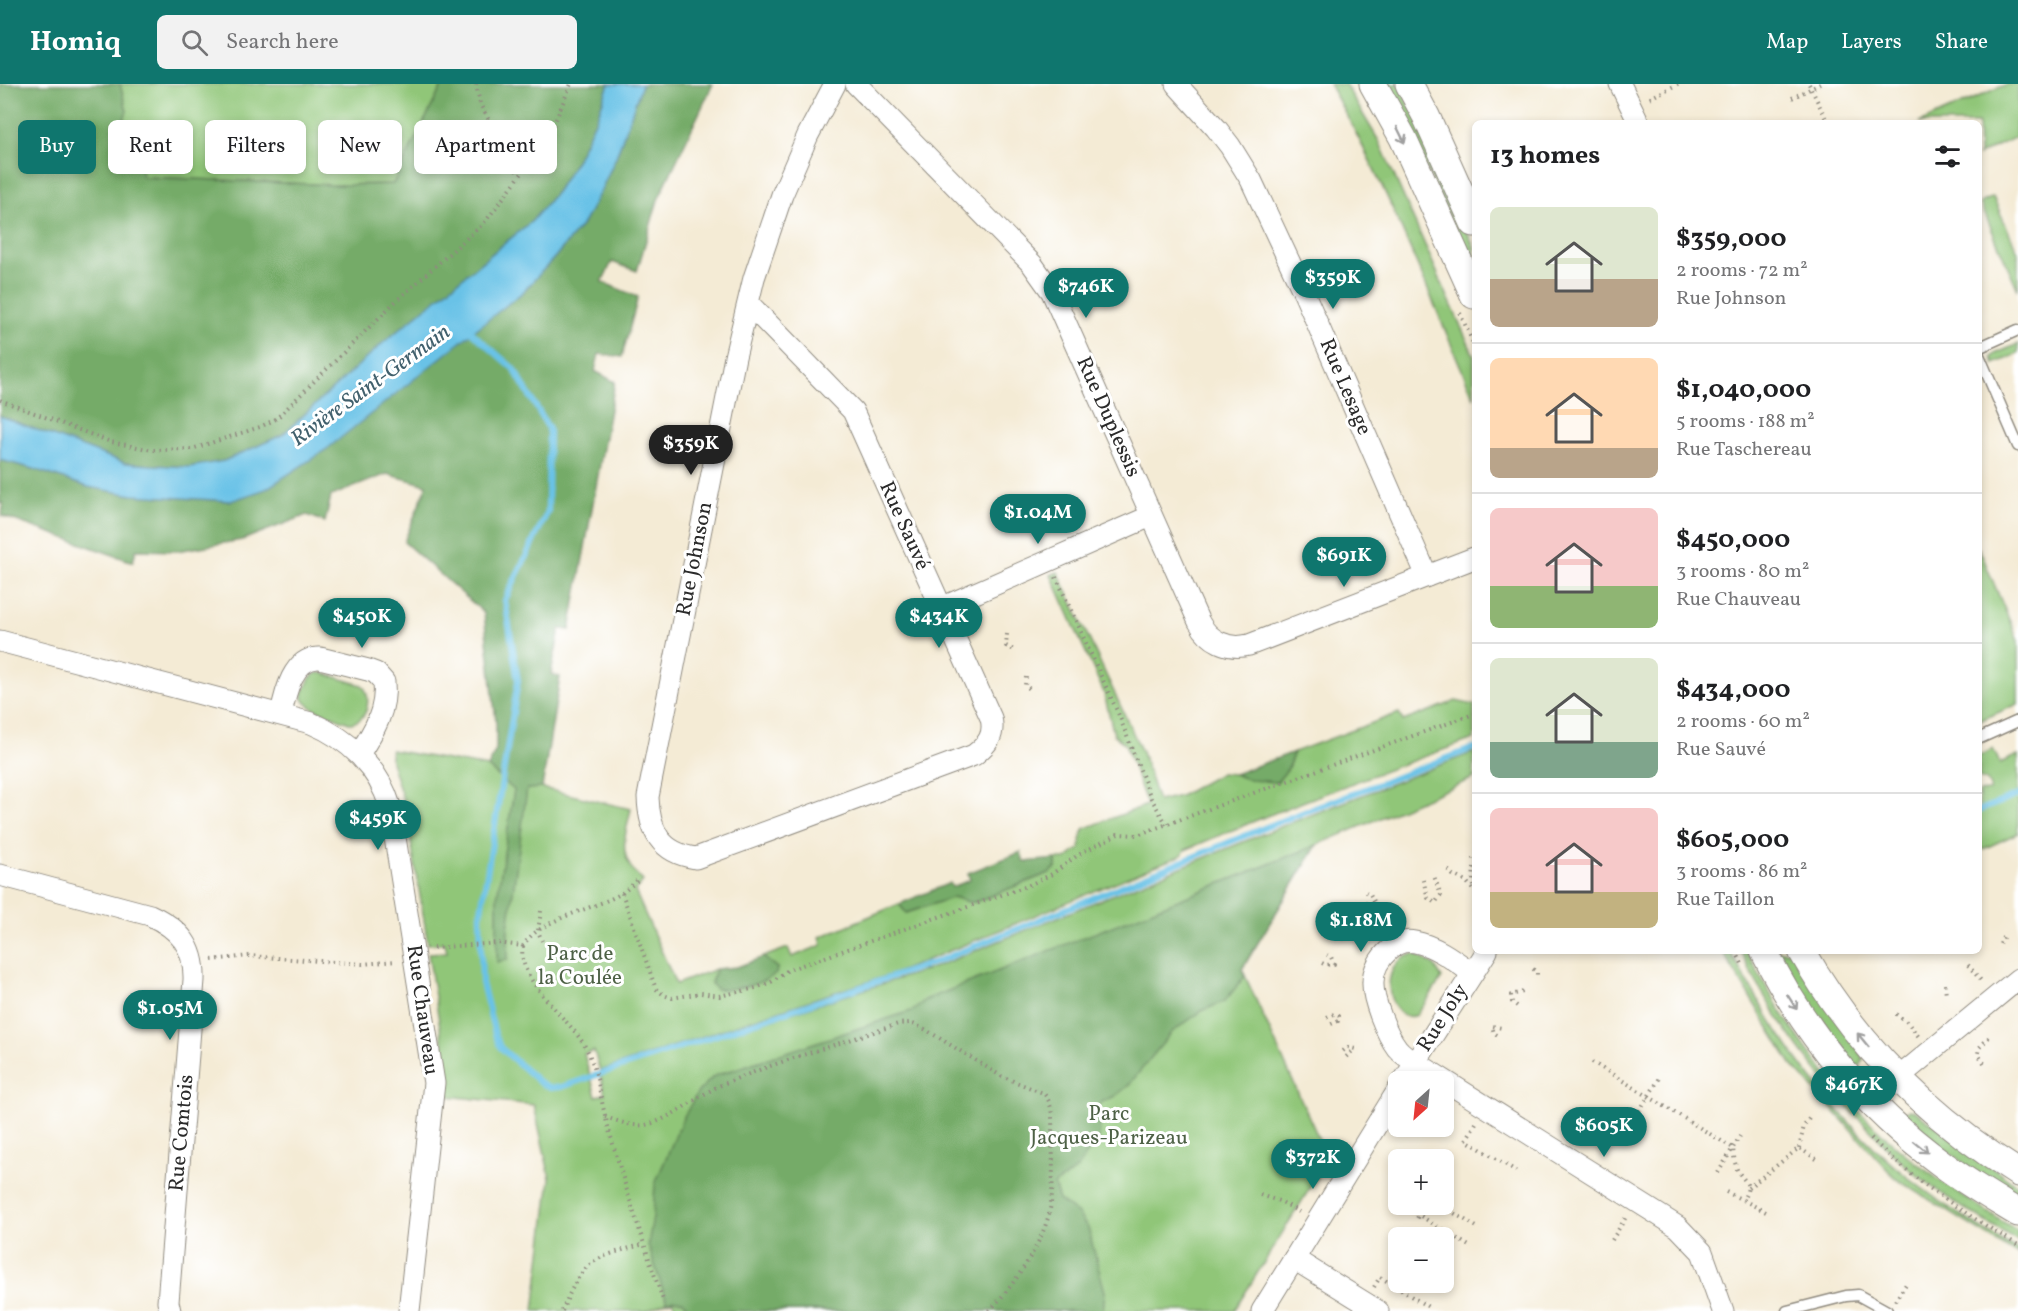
<!DOCTYPE html>
<html lang="en">
<head>
<meta charset="utf-8">
<style>
	body { margin:0; font-family:Vollkorn,serif; background:#f2f2f2; color:#202124; height:100vh; display:flex; flex-direction:column; font-size:22px; white-space:nowrap }
	* { box-sizing:border-box; margin:0 }
	p { font-size:20px; color:#757577 }
	.icon { flex:none; width:33px; height:33px; fill:none; stroke:currentColor; stroke-width:2; stroke-linecap:round; stroke-linejoin:round }
	.map { position:relative; flex:1; overflow:hidden }
	.details { position:absolute; left:1472px; top:36px; width:510px; height:834px; display:flex; flex-direction:column; background:#fff; border-radius:9px; box-shadow:0 3px 9px #0003 }
	.details>* { flex:none }
	.top-card { position:absolute; left:18px; top:36px; width:570px; height:54px; display:flex; gap:12px }
	.needle { width:39px; rotate:207deg }
	.fabs { position:absolute; left:1388px; top:987px; display:grid; gap:12px }
	.fabs a { display:grid; place-items:center; width:66px; height:66px; border-radius:9px; background:#fff; box-shadow:0 3px 9px #0003; font-size:30px }
	.price { position:absolute; translate:-50% -51px; padding:0 14px; border-radius:21px; background:#0f766e; color:#fff; font-size:20px; line-height:39px; filter:drop-shadow(0 2px 3px #0008) }
	.price::after { content:''; position:absolute; left:50%; top:36px; width:18px; height:14px; margin-left:-9px; background:inherit; clip-path:polygon(0 0,100% 0,50% 100%) }
	.price.on { background:#222; color:#fff }
	ul { padding:0; list-style:none }
	li { display:flex; align-items:center; gap:18px; height:150px; padding:0 18px }
	li+li { border-top:2px solid #e0e0e0 }
	li span { display:grid; place-items:center; flex:none; width:168px; height:120px; border-radius:9px; color:#555 }
	li>.icon { margin-inline-start:auto }
	span .icon { width:72px; height:72px; fill:#fffc; stroke-width:1 }
	li b { font-size:26px }
	h2 { display:flex; justify-content:space-between; align-items:center; height:72px; padding:0 18px; font-size:26px }
	.pill { padding:0 21px; border-radius:9px; background:#fff; box-shadow:0 3px 9px #0003; font-size:21px; line-height:54px }
	.pill.on { background:#0f766e; color:#fff }
	header { display:flex; align-items:center; gap:36px; box-sizing:border-box; height:84px; padding:0 30px; background:#0f766e; color:#fff }
	header strong { font-size:28px }
	nav { display:flex; gap:33px; margin-inline-start:auto; font-size:21px }
	.search { width:420px; height:54px; background:#f2f2f2; display:flex; align-items:center; gap:15px; box-sizing:border-box; padding:0 21px; border-radius:9px; color:#757577; font-size:22px }
	.map>svg:first-child { display:block }
</style>
</head>
<body>
<header>
<strong>Homiq</strong>
<div class="search"><svg class="icon" aria-label="search" viewBox="0 0 24 24"><circle cx="10" cy="10" r="6"/><path d="M15 15l6 6"/></svg>Search here</div>
<nav><a>Map</a><a>Layers</a><a>Share</a></nav>
</header>
<div class="map">
<svg width="2018" height="1227" viewBox="0 0 2018 1227">
	<rect width="100%" height="100%" fill="#fff"/>
	<filter id="ink" filterUnits="userSpaceOnUse"><feTurbulence type="fractalNoise" baseFrequency=".0167" numOctaves="2"/><feDisplacementMap in="SourceGraphic" scale="12" xChannelSelector="R" yChannelSelector="G"/><feConvolveMatrix kernelMatrix="1 2 1 2 8 2 1 2 1" color-interpolation-filters="sRGB"/></filter>
	<filter id="wash" filterUnits="userSpaceOnUse"><feTurbulence type="fractalNoise" baseFrequency=".008" numOctaves="4" result="noise"/><feDisplacementMap in="SourceGraphic" scale="24" xChannelSelector="R" yChannelSelector="G"/><feGaussianBlur stdDeviation="1.35" result="paint"/><feColorMatrix in="noise" values="0 0 0 0 0 0 0 0 0 0 0 0 0 0 0 0 0 1.4 0 .05"/><feComposite in="paint" operator="in"/></filter>
	<g filter="url(#wash)">
		<rect width="100%" height="100%" fill="#f4ebd5"/>
		<g fill="#90c678" stroke="#5e7852" stroke-width="1.5">
			<polygon points="120,0 443,0 393,100 337,101 142,93 124,36"/>
			<path d="M1329,0H1345L1379,57L1474,272V314C1428,208 1387,100 1329,0Z"/>
			<polygon points="1387,0 1398,0 1426,53 1474,163 1474,185"/>
			<polygon points="2007,0 2018,0 2018,37 2016,38 2016,53 1979,71 1978,39 1919,39"/>
			<polygon points="1993,113 2018,168 2018,206 1980,119"/>
			<polygon points="2018,260 2018,270 1994,280 1992,273 1995,270"/>
			<polygon points="1979,464 2018,557 2018,620 1979,637"/>
			<path d="M1058,488L1142,668L1158,717L1180,712L1221,689L1234,690L1250,696L1287,686L1294,668L1399,629L1403,637L1456,617L1474,621V655C1377,689 1280,725 1185,766L1182,771L896,889L823,912L600,987L594,967L584,970L596,1012L605,1010L600,990L935,883L1285,741L1474,668V694L1317,761L1242,885L1328,1075L1234,1227H677L672,1216L646,1227H534L550,1094L534,1021L447,1012L448,993L428,869L447,868L445,859L428,860L405,722L391,678V666L488,683L514,705L542,704L631,725C624,756 617,774 643,797L635,807L676,900L716,885L711,899L777,884L763,873L788,864L792,873L822,861L820,853L899,820L907,829L954,813L968,818H975L1049,789L1056,784V775H1066L1080,764L1083,745L1147,721L1125,660L1114,651L1104,609L1051,491Z"/>
			<path d="M316,589H322L362,601C373,613 368,639 349,639L314,625L306,619L303,615V609L310,594Z"/>
			<polygon points="1993,665 2000,679 2018,671 2018,749 1979,767 1979,708 1989,707 1990,703 1987,697 1979,694 1979,672"/>
			<path d="M1722,867H1730C1737,881 1745,894 1753,907C1790,971 1837,1032 1893,1081C1931,1114 1975,1141 2018,1166V1171L1896,1095L1791,980Z"/>
			<path d="M1740,867H1747C1786,945 1841,1018 1909,1073C1943,1101 1981,1124 2018,1147V1157C1984,1136 1949,1117 1918,1092C1901,1079 1887,1063 1872,1048C1819,995 1773,935 1740,867Z"/>
			<polygon points="1777,867 1791,867 1864,975 1860,982 1853,980 1819,936"/>
			<path d="M1414,870L1434,881L1442,894L1417,931C1389,943 1373,878 1414,870Z"/>
			<polygon points="1909,1026 1915,1027 2018,1102 2018,1116 1976,1089 1906,1035 1905,1029"/>
		</g>
		<g fill="#74ab68" stroke="#506b4a" stroke-width="1.5">
			<polygon points="0,0 120,0 127,27 124,36 143,93 337,101 393,100 443,0 609,0 598,31 577,75 557,107 532,137 384,258 282,351 224,377 189,383 151,381 125,379 0,332"/>
			<polygon points="642,0 713,0 658,116 637,187 612,178 602,198 638,213 622,273 599,270 595,287 615,298 570,546 560,545 551,590 560,593 542,704 527,705 508,845 508,875 497,878 497,813 514,706 488,683 496,665 496,638 484,529 404,458 427,401 387,390 331,412 325,438 307,431 242,456 177,467 136,466 133,478 2,432 3,419 0,419 0,376 34,385 88,403 132,411 231,417 482,240 524,207 555,173 584,138 601,106 616,73"/>
			<polygon points="1294,668 1287,686 1277,698 1250,696 1234,690"/>
			<polygon points="1317,761 1242,885 1245,892 1225,917 1202,927 1172,948 1128,1002 1115,1012 1100,1019 1097,1029 1100,1043 1098,1059 1089,1067 1077,1085 1054,1101 1059,1116 1077,1129 1088,1144 1105,1208 1103,1227 691,1227 683,1217 672,1216 667,1218 648,1161 653,1133 655,1100 683,1034 698,1008 714,992 914,926 925,916"/>
			<polygon points="1021,768 1024,778 1056,775 1056,784 1049,789 975,818 968,818 954,813 906,829 899,820 950,799 952,803 970,796 968,789"/>
			<path d="M763,873L777,884L776,890C760,901 736,906 716,905L711,899L716,885L737,883Z"/>
		</g>
		<polygon fill="#69c2e7" stroke="#4a7689" stroke-width="1.5" points="609,0 642,0 616,73 601,106 584,138 555,173 524,207 327,365 266,405 231,417 132,411 88,403 34,385 0,376 0,332 125,379 151,381 189,383 224,377 282,351 384,258 532,137 557,107 577,75 598,31"/>
		<g fill="none" stroke-linecap="round" stroke-linejoin="round">
			<g stroke="#69c2e7" stroke-width="6">
				<polyline points="467,244 514,285 549,345 548,427 505,516 518,597 480,833 482,899 495,950 500,963 539,998 550,1004 561,1003 936,878 1291,733 1474,664"/>
				<polyline points="1978,727 2018,711"/>
			</g>
		</g>
	</g>
	<g filter="url(#ink)">
		<g fill="none" stroke-linecap="round" stroke-linejoin="round">
			<g stroke="#908b80" stroke-width="13">
				<g id="service">
					<polyline points="1978,264 2018,246"/>
					<polyline points="1978,269 2018,362"/>
					<polyline points="1978,655 2018,637"/>
					<polyline points="1787,1227 1846,1212 1858,1211 1887,1227"/>
				</g>
			</g>
			<g stroke="#908b80" stroke-width="23">
				<g id="minor">
					<path d="M856,0L1032,180L1052,208L1199,538C1209,557 1228,566 1249,561L1474,474"/>
					<polyline points="1176,0 1216,44 1230,62 1251,96 1304,209 1427,492"/>
					<polyline points="1620,0 1639,39"/>
					<path d="M748,219L853,327L991,634C995,651 988,660 974,671L696,774C660,769 649,746 648,713L735,273L754,194L782,111L808,51L835,0"/>
					<polyline points="941,524 1151,432"/>
					<path d="M0,557L311,639C349,655 378,683 390,722L434,999L409,1227"/>
					<path d="M281,630C285,610 293,572 320,574L368,586L376,589L384,598C387,626 374,647 359,670"/>
					<path d="M0,791L150,831C180,845 195,863 194,896L168,1218L170,1227"/>
					<path d="M1472,889C1454,876 1436,862 1415,858C1405,856 1396,859 1389,866C1380,874 1373,886 1373,898C1372,915 1387,951 1397,964C1402,970 1408,974 1415,978L1678,1143L1702,1168L1723,1227"/>
					<polyline points="1403,998 1487,867"/>
					<polyline points="1870,1017 2018,895"/>
					<polyline points="1294,1175 1378,1227"/>
					<polyline points="1262,1227 1398,1006"/>
				</g>
			</g>
			<g stroke="#908b80" stroke-width="29">
				<g id="tertiary">
					<polyline points="1373,0 1403,54 1474,211"/>
					<polyline points="1409,0 1426,32 1474,139"/>
					<path d="M1764,867C1805,950 1867,1025 1941,1079C1966,1098 1992,1113 2018,1129"/>
					<path d="M1802,867C1854,959 1929,1033 2018,1089"/>
				</g>
			</g>
			<g stroke="#908b80" stroke-width="4" stroke-dasharray="1.5 4.5" stroke-linecap="butt">
				<polyline points="476,0 480,20 519,91"/>
				<polyline points="1809,0 1828,39"/>
				<polyline points="1650,14 1678,0"/>
				<polyline points="1792,14 1820,0"/>
				<polyline points="1460,229 1474,261"/>
				<polyline points="0,316 111,358 153,366 192,365 260,343 276,335 396,217 485,138 535,72 553,42 571,0"/>
				<polyline points="1056,493 1118,629 1151,714 1167,741"/>
				<polyline points="1007,550 1006,562 1014,566"/>
				<polyline points="1026,593 1025,601 1032,607"/>
				<polyline points="1474,774 1474,776"/>
				<polyline points="1474,783 1473,797 1474,802"/>
				<polyline points="1448,786 1453,791 1466,797 1474,807"/>
				<polyline points="1423,796 1428,814 1435,819 1441,811 1434,792"/>
				<polyline points="622,809 656,905 664,911 672,914 701,909 719,912 756,904 771,898 788,886 1027,802 1052,790 1078,771 1118,750 1137,751 1474,630"/>
				<polyline points="1359,819 1375,819 1370,810 1366,808"/>
				<polyline points="541,827 538,847 542,857"/>
				<polyline points="1338,853 1341,856 1353,848 1351,840 1348,837"/>
				<polyline points="2000,860 2004,851"/>
				<path d="M523,862C515,898 574,936 588,968C598,989 600,1013 606,1035C623,1097 643,1158 664,1219"/>
				<path d="M433,864L497,859L523,862C539,834 594,826 622,809C628,805 634,799 640,794"/>
				<polyline points="1736,867 1742,880"/>
				<polyline points="212,876 249,872 363,880 396,877"/>
				<polyline points="1322,879 1326,881 1334,880 1331,873 1327,871"/>
				<polyline points="1968,881 1983,899"/>
				<polyline points="1533,885 1537,888 1537,893"/>
				<polyline points="1945,900 1946,911"/>
				<polyline points="1517,922 1512,918 1511,911 1527,907"/>
				<polyline points="1896,930 1907,938 1919,953"/>
				<polyline points="1327,933 1334,930 1339,932 1338,937 1331,940"/>
				<polyline points="1497,951 1494,949 1492,942 1502,944"/>
				<polyline points="1343,967 1348,963 1355,965 1346,973"/>
				<path d="M1592,978L1733,1064C1734,1072 1735,1084 1739,1089C1748,1101 1751,1101 1743,1116L1766,1128"/>
				<polyline points="1984,979 1978,970 1979,964 1992,950"/>
				<path d="M605,1033C618,1037 632,1043 645,1041C669,1037 697,1012 721,1001C778,977 839,960 898,940L910,939L923,944L1001,992L1043,1009C1054,1019 1052,1037 1052,1052C1053,1073 1054,1110 1049,1130C1041,1162 1012,1204 989,1227"/>
				<polyline points="1633,1037 1661,992"/>
				<polyline points="1476,1039 1466,1056 1516,1087"/>
				<path d="M1871,1054C1914,1098 1966,1130 2018,1161"/>
				<polyline points="1799,1064 1804,1042 1810,1033"/>
				<polyline points="1718,1089 1740,1052"/>
				<polyline points="1748,1104 1799,1064 1818,1076"/>
				<polyline points="1726,1108 1743,1116"/>
				<polyline points="1260,1111 1282,1118 1299,1128"/>
				<polyline points="1439,1120 1480,1145"/>
				<polyline points="1417,1134 1419,1131 1469,1162"/>
				<polyline points="1612,1156 1626,1133"/>
				<polyline points="1374,1203 1380,1193 1430,1224"/>
				<polyline points="1895,1217 1908,1197"/>
				<path d="M562,1227C584,1174 592,1175 644,1160"/>
			</g>
			<use href="#service" stroke="#fff" stroke-width="10"/>
			<use href="#minor" stroke="#fff" stroke-width="21"/>
			<use href="#tertiary" stroke="#fff" stroke-width="27"/>
		</g>
		<defs><path id="oneway-shaft" d="M-6 0H5M1.5-3L5.5 0L1.5 3" fill="none" stroke-width="1.6" stroke-linecap="round" stroke-linejoin="round" transform="scale(1.5)"/></defs>
		<g stroke="#a0a0a0">
			<use href="#oneway-shaft" transform="translate(1401 51) rotate(64)"/>
			<use href="#oneway-shaft" transform="translate(1792 918) rotate(57)"/>
			<use href="#oneway-shaft" transform="translate(1863 956) rotate(-129)"/>
			<use href="#oneway-shaft" transform="translate(1921 1063) rotate(39)"/>
		</g>
	</g>
	<g text-anchor="middle" dominant-baseline="central" stroke-width="6" stroke-linejoin="round" paint-order="stroke">
		<g font-size="21" fill="#2b2b2b" stroke="#fff">
			<text transform="translate(1345 303) rotate(67)">Rue Lesage</text>
			<text transform="translate(1108 333) rotate(66)">Rue Duplessis</text>
			<text transform="translate(904 442) rotate(66)">Rue Sauvé</text>
			<text transform="translate(695 475) rotate(-79)">Rue Johnson</text>
			<text transform="translate(422 926) rotate(82)">Rue Chauveau</text>
			<text transform="translate(1443 934) rotate(-58)">Rue Joly</text>
			<text transform="translate(182 1049) rotate(-85)">Rue Comtois</text>
		</g>
		<g font-size="21" fill="#4e6146" stroke="#fff">
			<text x="580" y="870">Parc de<tspan x="580" dy="24">la Coulée</tspan></text>
			<text x="1109" y="1030">Parc<tspan x="1109" dy="24">Jacques-Parizeau</tspan></text>
		</g>
		<g font-size="22" font-style="italic" fill="#41606d" stroke="#fff">
			<text transform="translate(371 302) rotate(-36)">Rivière Saint-Germain</text>
		</g>
	</g>
</svg>
<div class="fabs">
<a><svg class="needle" viewBox="-14 -14 28 28"><path d="M0-13l5 13h-10z" fill="#e53935"/><path d="M0 13l5-13h-10z" fill="#757577"/></svg></a>
<a>+</a>
<a>−</a>
</div>
<b class="price" style="left:1333px;top:226px">$359K</b>
<b class="price" style="left:1086px;top:235px">$746K</b>
<b class="price on" style="left:691px;top:392px">$359K</b>
<b class="price" style="left:1038px;top:461px">$1.04M</b>
<b class="price" style="left:1344px;top:504px">$691K</b>
<b class="price" style="left:362px;top:565px">$450K</b>
<b class="price" style="left:939px;top:565px">$434K</b>
<b class="price" style="left:378px;top:767px">$459K</b>
<b class="price" style="left:1361px;top:869px">$1.18M</b>
<b class="price" style="left:170px;top:957px">$1.05M</b>
<b class="price" style="left:1854px;top:1033px">$467K</b>
<b class="price" style="left:1604px;top:1074px">$605K</b>
<b class="price" style="left:1313px;top:1106px">$372K</b>
<div class="top-card">
<a class="pill on">Buy</a>
<a class="pill">Rent</a>
<a class="pill">Filters</a>
<a class="pill">New</a>
<a class="pill">Apartment</a>
</div>
<section class="details">
<h2>13 homes<svg class="icon" aria-label="filters" viewBox="0 0 24 24"><path d="M4 7h16M4 17h16"/><circle cx="9" cy="7" r="2"/><circle cx="15" cy="17" r="2"/></svg></h2>
<ul>
<li><span style="background:linear-gradient(#dfe7d0 60%,#b9a48a 0)"><svg class="icon" aria-label="home" viewBox="0 0 24 24"><path d="M3 11l9-7 9 7M6 9v11h12V9"/></svg></span><div><b>$359,000</b><p>2 rooms · 72 m²</p><p>Rue Johnson</p></div></li>
<li><span style="background:linear-gradient(#ffd9b3 75%,#b9a48a 0)"><svg class="icon" aria-label="home" viewBox="0 0 24 24"><path d="M3 11l9-7 9 7M6 9v11h12V9"/></svg></span><div><b>$1,040,000</b><p>5 rooms · 188 m²</p><p>Rue Taschereau</p></div></li>
<li><span style="background:linear-gradient(#f6c9c9 65%,#8fb573 0)"><svg class="icon" aria-label="home" viewBox="0 0 24 24"><path d="M3 11l9-7 9 7M6 9v11h12V9"/></svg></span><div><b>$450,000</b><p>3 rooms · 80 m²</p><p>Rue Chauveau</p></div></li>
<li><span style="background:linear-gradient(#dfe7d0 70%,#7fa58c 0)"><svg class="icon" aria-label="home" viewBox="0 0 24 24"><path d="M3 11l9-7 9 7M6 9v11h12V9"/></svg></span><div><b>$434,000</b><p>2 rooms · 60 m²</p><p>Rue Sauvé</p></div></li>
<li><span style="background:linear-gradient(#f6c9c9 70%,#c2b280 0)"><svg class="icon" aria-label="home" viewBox="0 0 24 24"><path d="M3 11l9-7 9 7M6 9v11h12V9"/></svg></span><div><b>$605,000</b><p>3 rooms · 86 m²</p><p>Rue Taillon</p></div></li>
</ul>
</section>
</div>
</body>
</html>
